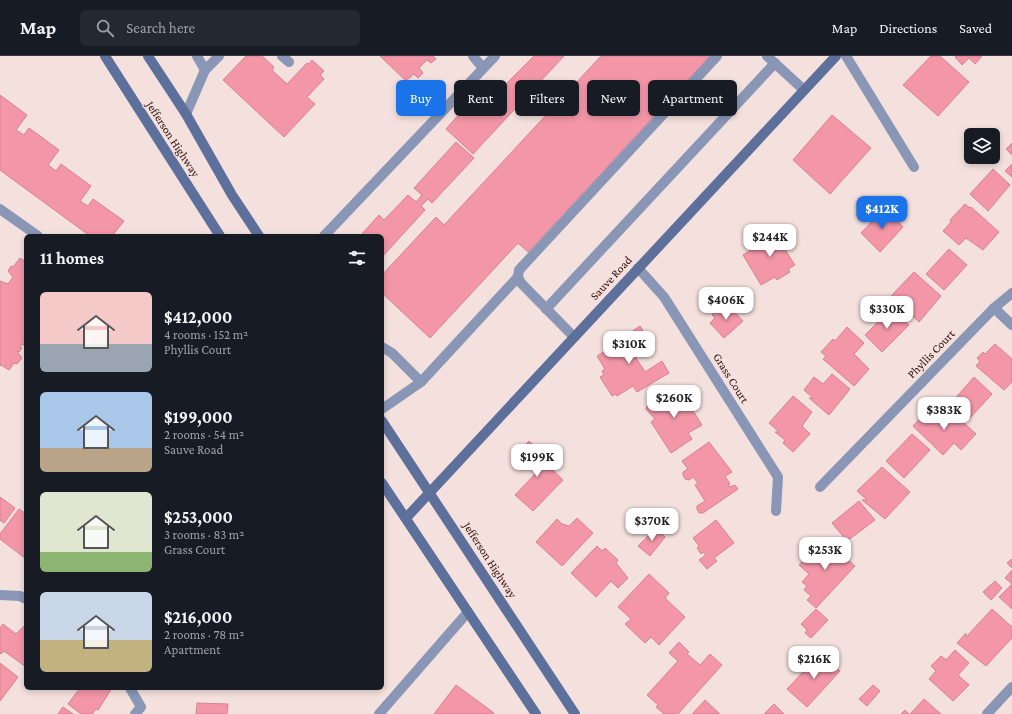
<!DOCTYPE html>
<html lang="en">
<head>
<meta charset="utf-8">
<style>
	body { margin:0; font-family:"Crimson Pro",serif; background:#242831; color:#f1f3f6; height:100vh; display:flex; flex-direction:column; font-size:15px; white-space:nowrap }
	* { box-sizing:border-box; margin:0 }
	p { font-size:13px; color:#9ea1a6 }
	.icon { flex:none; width:22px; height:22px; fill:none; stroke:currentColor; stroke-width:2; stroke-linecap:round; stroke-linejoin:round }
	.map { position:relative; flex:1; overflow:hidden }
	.panel { position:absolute; left:24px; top:178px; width:360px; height:456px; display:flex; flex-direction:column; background:#171b24; border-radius:6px; box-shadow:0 2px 6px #0003 }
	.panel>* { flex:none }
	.hud { position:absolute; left:396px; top:24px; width:380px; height:36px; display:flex; gap:8px }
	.fabs { position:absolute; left:964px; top:72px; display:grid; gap:8px }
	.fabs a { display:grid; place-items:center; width:36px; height:36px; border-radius:6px; background:#171b24; box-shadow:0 2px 6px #0003; font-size:20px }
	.price { position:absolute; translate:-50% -34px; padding:0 9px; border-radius:8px; background:#fff; color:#222; font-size:13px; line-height:26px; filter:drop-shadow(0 1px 2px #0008) }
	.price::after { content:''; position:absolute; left:50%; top:24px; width:12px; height:9px; margin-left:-6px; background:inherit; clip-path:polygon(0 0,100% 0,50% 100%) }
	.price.selected { background:#1a73e8; color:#fff }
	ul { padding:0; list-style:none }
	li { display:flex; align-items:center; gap:12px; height:100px; padding:0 16px }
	li span { display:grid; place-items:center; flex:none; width:112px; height:80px; border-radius:6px; color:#555 }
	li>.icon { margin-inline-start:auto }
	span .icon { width:48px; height:48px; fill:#fffc; stroke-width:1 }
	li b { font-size:17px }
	h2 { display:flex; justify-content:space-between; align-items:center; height:48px; padding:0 16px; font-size:17px }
	.tag { padding:0 14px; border-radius:6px; background:#171b24; box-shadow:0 2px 6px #0003; font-size:14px; line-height:36px }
	.tag.selected { background:#1a73e8; color:#fff }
	header { display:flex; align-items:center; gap:24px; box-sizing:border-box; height:56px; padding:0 20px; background:#171b24; border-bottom:1px solid #363941 }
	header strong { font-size:19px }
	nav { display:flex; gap:22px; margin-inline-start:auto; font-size:14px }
	.search { width:280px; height:36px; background:#242831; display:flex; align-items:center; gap:10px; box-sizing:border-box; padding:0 14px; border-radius:6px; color:#9ea1a6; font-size:15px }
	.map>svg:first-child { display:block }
</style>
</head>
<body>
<header>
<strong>Map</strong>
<div class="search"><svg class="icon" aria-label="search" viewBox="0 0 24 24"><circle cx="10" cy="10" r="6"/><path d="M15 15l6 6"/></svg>Search here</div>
<nav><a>Map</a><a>Directions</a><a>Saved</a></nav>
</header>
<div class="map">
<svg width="1012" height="658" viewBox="0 0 1012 658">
	<rect width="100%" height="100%" fill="#f4e0dd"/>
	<g fill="#f396a8" stroke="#d88192">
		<polygon points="246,0 262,0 274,11 272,14 287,28 307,7 309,8 312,4 324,15 320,19 324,23 307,41 315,48 284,81 223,24"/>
		<polygon points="380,0 433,0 436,3 431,7 427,4 419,12 423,17 418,22 414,18 406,25"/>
		<polygon points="534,0 564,0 473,98 446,73 476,39 485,49"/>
		<polygon points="601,0 710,0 528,196 518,187 430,282 382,237 382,219 436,161 444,169"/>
		<polygon points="931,0 940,0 969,26 938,60 903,29"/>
		<polygon points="956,0 982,0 975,8 969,2 962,9 955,1"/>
		<polygon points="0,39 27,59 16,74 24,79 29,72 59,94 48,109 56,115 61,108 91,130 80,145 88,150 93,143 124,165 112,180 90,180 0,114"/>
		<polygon points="832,59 871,92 830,138 793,104"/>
		<polygon points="456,86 474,102 432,147 428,143 421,150 425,154 382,201 382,180 360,180 379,159 384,164 408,139 416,146 422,139 414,132"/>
		<polygon points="1012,87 1012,99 1006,93"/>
		<polygon points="1012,108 1012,121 1005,115"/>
		<polygon points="993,113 1010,129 988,155 970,138"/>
		<polygon points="965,148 970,152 971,151 999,176 983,194 966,182 959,189 943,175 951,166 950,164"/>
		<polygon points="885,152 903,171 880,196 861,177"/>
		<polygon points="774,176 778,183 787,177 793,187 784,192 795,209 788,213 790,216 777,224 775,221 761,229 743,199 756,191 754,188 760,184 759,181 765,177 767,180"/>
		<polygon points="949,193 967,209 944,234 926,218"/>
		<polygon points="20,202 26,206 26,291 22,288 20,291 22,292 19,296 17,295 22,302 17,308 14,307 9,314 1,309 0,310 0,225 8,228 13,221 8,215 11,210 13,211"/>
		<polygon points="914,216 941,240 919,266 891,240"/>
		<polygon points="728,249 743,265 724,282 710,267 715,262 712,259 719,251 722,255"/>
		<polygon points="892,252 909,269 882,296 865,279"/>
		<polygon points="640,270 650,286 648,288 649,290 637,297 635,295 633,297 645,316 662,305 669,317 637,336 633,330 617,340 616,338 612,340 600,321 604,319 602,315 605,313 597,300 626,282 625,280"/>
		<polygon points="847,271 864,287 854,298 869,313 854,330 823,303 826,300 821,296 833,283 835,285"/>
		<polygon points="995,288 1012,303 1012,326 1004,334 976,310 980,305 977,302 983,296 985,298"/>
		<polygon points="832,318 850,333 829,359 809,342 813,342 804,334 814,321 823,328"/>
		<polygon points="974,321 992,338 969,363 951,347"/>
		<polygon points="678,331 702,369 688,377 692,383 671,397 651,366 655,363 646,353 647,350"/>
		<polygon points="793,340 812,356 802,370 810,378 793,396 783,387 785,384 775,376 779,376 769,367"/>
		<polygon points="930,352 942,364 951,355 976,378 961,394 954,387 943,399 913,370"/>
		<polygon points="912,378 930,394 904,422 886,405"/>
		<polygon points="529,385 550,404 546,408 563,424 533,455 515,439 537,416 517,398"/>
		<polygon points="709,386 732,416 725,420 730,428 728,429 730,431 735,429 738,433 703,457 699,457 697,453 697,450 705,445 695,429 698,427 693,421 689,424 685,423 683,419 683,416 688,413 682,405"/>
		<polygon points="882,411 910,436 885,463 862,444 867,444 857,435"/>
		<polygon points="0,441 15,452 4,467 0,464"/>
		<polygon points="859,445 875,464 847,485 832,467"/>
		<polygon points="19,453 26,458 26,503 0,483 0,478"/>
		<polygon points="577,462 593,477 562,510 536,486 557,463 562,468 569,470"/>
		<polygon points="716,464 734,487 714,502 717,505 707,513 699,504 706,499 703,496 701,498 697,492 699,490 693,482"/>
		<polygon points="656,472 665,481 650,500 638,490"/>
		<polygon points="830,481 842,491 838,495 855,510 816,552 807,544 811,540 804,534 807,530 802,526 809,518 799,509 818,489 820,491"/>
		<polygon points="597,490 602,495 605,492 618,504 616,507 628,522 618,532 611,525 596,541 571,517"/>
		<polygon points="1012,503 1012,512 1007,507"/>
		<polygon points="1012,514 1012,553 999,541 1012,528 1005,522"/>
		<polygon points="649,518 669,537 665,542 685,561 659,589 651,581 645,587 625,568 631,563 618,551"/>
		<polygon points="995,525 1002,532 991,544 983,536"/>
		<polygon points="816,553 828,564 811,582 805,577 807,574 801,568"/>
		<polygon points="992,553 1012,571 1012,582 986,610 957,587 966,577 966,581"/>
		<polygon points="3,568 16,578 26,568 26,611 4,595 1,598 0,597 0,572"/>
		<polygon points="679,586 689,596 687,598 700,609 710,598 722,609 678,658 664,658 656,651 658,649 647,639 678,605 669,597"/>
		<polygon points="955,594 969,607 958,619 969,629 953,645 929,623 936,615 931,610 941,600 946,604"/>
		<polygon points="821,597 840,615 807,651 787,633"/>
		<polygon points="0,607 18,621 0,645"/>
		<polygon points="456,629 494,657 493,658 434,658"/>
		<polygon points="873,629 880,635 867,650 859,643"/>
		<polygon points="80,632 112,632 98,654 96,653 92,658 81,658 68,648"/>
		<polygon points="924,643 941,658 910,658"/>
		<polygon points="705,644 720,658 692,658"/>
		<polygon points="197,647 228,648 227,658 196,658"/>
		<polygon points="774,648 784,658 764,658"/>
		<polygon points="63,651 73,658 58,658"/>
		<polygon points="905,654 909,658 901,658"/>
	</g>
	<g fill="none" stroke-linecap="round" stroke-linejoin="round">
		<g stroke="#8996b5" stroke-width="10">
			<polyline points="197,0 205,14"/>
			<polyline points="282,0 289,6"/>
			<polyline points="473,0 483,12"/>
			<polyline points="767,0 804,34"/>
			<polyline points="846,0 914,111"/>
			<polyline points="186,58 205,14 219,0"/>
			<polyline points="0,153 38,180"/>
			<polyline points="546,253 775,7"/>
			<polyline points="574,281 521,227 518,221 519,214 717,0"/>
			<polyline points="382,291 392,297 421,326"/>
			<polyline points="382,353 421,326 518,221"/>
			<polyline points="379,658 468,556"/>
		</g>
		<g stroke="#8996b5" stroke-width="10">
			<polyline points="324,180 495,0"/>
			<polyline points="638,212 664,241 778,421 776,455"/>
			<polyline points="994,252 1012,269"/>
			<polyline points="820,431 994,252 1012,237"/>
			<polyline points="0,539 20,540 26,543"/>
			<polyline points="130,632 141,651 135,658"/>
			<polyline points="987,658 1012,631"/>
		</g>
		<g stroke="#5d6f9b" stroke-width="10">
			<polyline points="105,0 220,180"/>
			<polyline points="148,0 186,58 232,139 259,180"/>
			<polyline points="382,365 575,658"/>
			<polyline points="382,427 536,658"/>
			<polyline points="406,462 836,0"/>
		</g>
	</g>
	<g text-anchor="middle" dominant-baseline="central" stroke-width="3" stroke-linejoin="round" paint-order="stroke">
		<g font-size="12" fill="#30100c" stroke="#f4e0dd">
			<text transform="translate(173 83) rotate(57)">Jefferson Highway</text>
			<text transform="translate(611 222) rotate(-47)">Sauve Road</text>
			<text transform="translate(931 298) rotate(-46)">Phyllis Court</text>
			<text transform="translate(731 322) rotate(58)">Grass Court</text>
			<text transform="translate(490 504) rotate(57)">Jefferson Highway</text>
		</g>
	</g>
</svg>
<div class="fabs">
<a><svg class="icon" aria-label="layers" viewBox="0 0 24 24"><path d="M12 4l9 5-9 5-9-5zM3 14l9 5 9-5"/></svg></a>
</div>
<b class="price selected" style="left:882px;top:174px">$412K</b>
<b class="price" style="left:770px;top:202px">$244K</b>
<b class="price" style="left:726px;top:265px">$406K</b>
<b class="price" style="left:887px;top:274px">$330K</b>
<b class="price" style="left:629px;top:309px">$310K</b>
<b class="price" style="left:674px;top:363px">$260K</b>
<b class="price" style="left:944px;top:375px">$383K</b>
<b class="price" style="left:537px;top:422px">$199K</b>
<b class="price" style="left:652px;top:486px">$370K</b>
<b class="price" style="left:825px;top:515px">$253K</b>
<b class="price" style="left:814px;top:624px">$216K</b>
<div class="hud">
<a class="tag selected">Buy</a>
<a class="tag">Rent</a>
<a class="tag">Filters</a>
<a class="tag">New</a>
<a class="tag">Apartment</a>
</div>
<section class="panel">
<h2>11 homes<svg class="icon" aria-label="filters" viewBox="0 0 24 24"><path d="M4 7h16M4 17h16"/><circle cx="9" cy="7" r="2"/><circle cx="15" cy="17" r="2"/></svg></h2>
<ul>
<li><span style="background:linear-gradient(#f6c9c9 65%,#9aa5b1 0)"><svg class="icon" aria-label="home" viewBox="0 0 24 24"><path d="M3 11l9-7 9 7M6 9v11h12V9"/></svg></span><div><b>$412,000</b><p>4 rooms · 152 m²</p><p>Phyllis Court</p></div></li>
<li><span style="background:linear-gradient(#a9c7e8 70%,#b9a48a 0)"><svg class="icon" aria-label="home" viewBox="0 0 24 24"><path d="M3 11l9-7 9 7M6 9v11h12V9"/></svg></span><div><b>$199,000</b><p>2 rooms · 54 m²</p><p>Sauve Road</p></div></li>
<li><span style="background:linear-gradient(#dfe7d0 75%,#8fb573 0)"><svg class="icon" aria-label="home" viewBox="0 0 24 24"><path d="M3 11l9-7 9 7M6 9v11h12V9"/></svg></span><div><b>$253,000</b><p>3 rooms · 83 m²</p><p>Grass Court</p></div></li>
<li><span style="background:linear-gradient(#c9d6e8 60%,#c2b280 0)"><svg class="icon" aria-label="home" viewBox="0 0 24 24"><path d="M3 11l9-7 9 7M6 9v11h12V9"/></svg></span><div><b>$216,000</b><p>2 rooms · 78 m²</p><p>Apartment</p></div></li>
</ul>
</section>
</div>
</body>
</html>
